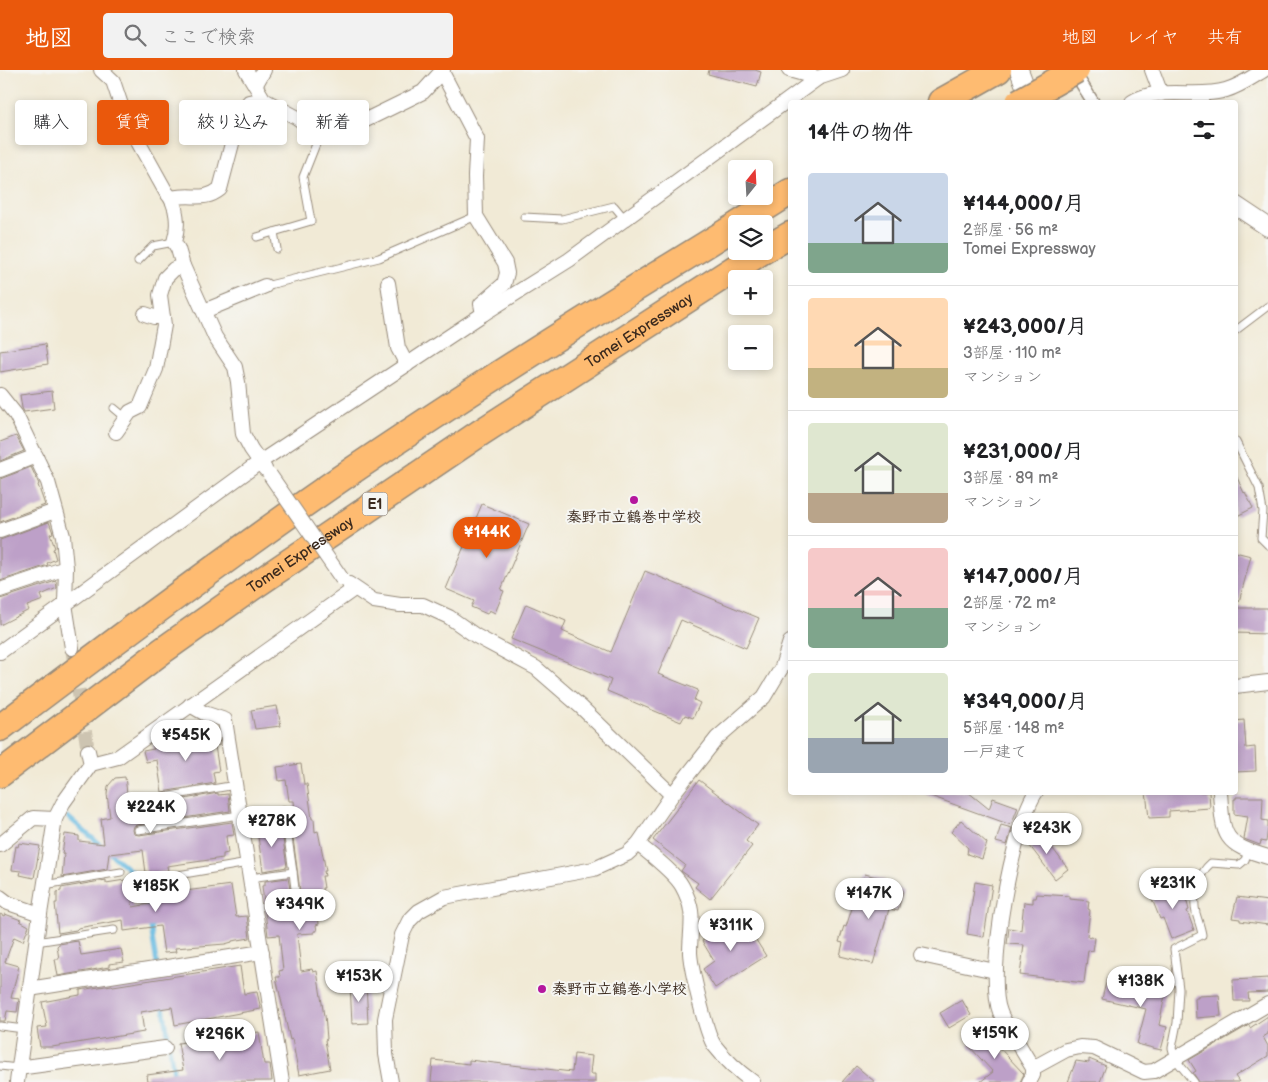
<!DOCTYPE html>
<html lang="ja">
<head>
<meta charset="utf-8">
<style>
	body { margin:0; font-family:"Balsamiq Sans","Klee One",sans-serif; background:#f2f2f2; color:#202124; height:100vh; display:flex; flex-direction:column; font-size:19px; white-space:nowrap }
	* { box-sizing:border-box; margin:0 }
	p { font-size:16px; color:#757577 }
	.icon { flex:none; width:28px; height:28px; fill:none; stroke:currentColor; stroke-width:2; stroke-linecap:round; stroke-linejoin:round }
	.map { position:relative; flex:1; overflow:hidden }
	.details { position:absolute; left:788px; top:30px; width:450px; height:695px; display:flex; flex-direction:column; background:#fff; border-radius:5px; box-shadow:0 2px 8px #0003 }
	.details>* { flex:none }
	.guide { position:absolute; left:15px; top:30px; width:475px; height:45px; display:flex; gap:10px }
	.needle { width:32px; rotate:18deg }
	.tools { position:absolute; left:728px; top:90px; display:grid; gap:10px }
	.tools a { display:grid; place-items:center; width:45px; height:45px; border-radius:5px; background:#fff; box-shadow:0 2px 8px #0003; font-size:25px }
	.price { position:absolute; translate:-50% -42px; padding:0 11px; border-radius:18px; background:#fff; color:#222; font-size:16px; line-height:32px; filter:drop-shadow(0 1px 2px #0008) }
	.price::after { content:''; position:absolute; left:50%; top:30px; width:15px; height:11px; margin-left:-8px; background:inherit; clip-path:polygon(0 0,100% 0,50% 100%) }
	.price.on { background:#ea580c; color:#fff }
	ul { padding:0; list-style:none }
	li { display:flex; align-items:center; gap:15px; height:125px; padding:0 20px }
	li+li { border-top:1px solid #e0e0e0 }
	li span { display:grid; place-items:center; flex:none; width:140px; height:100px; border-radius:5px; color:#555 }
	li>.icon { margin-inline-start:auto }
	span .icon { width:60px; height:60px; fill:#fffc; stroke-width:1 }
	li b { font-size:21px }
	h2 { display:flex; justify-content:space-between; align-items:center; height:60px; padding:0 20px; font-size:21px }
	.tag { padding:0 18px; border-radius:5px; background:#fff; box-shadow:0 2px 8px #0003; font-size:18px; line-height:45px }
	.tag.on { background:#ea580c; color:#fff }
	header { display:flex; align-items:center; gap:30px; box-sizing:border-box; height:70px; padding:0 25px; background:#ea580c; color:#fff }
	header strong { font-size:24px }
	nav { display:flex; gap:28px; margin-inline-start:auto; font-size:18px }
	.search { width:350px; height:45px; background:#f2f2f2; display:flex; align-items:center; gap:12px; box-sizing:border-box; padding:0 18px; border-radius:5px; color:#757577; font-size:19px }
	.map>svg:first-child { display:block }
</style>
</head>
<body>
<header>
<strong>地図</strong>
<div class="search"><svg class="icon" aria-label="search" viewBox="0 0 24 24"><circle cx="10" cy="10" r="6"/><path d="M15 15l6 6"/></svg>ここで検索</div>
<nav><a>地図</a><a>レイヤ</a><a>共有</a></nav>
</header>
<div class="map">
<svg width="1268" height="1012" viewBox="0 0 1268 1012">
	<rect width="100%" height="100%" fill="#f6f6f2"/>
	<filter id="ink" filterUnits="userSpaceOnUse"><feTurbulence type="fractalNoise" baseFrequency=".02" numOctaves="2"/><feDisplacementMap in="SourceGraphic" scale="10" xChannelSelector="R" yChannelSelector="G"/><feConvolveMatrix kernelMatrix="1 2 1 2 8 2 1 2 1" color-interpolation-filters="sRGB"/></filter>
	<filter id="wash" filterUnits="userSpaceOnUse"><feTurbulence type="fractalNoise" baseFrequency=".0096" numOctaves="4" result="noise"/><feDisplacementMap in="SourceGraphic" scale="20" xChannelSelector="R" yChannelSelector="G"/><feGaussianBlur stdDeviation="1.12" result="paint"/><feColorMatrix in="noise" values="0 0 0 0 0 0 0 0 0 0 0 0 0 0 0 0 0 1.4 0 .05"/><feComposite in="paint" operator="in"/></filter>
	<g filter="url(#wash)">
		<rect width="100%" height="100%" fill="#f1ead6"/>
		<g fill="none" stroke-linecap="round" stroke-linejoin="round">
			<g stroke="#65bae1" stroke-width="4.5">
				<polyline points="68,747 133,803 146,827 148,840"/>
				<polyline points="150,853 160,914"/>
				<polyline points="163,934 175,1012"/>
			</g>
		</g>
		<g id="blocks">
			<g fill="#bda0c8">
				<polygon points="709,0 755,0 761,2 757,17 708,4"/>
				<polygon points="45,274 48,294 0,302 0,281"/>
				<polygon points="52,321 54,338 24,342 22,338 20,325"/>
				<polygon points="16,366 24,381 0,391 0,372"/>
				<polygon points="31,397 39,414 38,415 45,435 0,452 0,409"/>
				<polygon points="1235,403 1244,423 1245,422 1253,438 1235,447"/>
				<polygon points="482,434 529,454 501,520 504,521 495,543 489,540 487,544 471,537 474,531 446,519"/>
				<polygon points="49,452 53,463 50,464 55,478 53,479 56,489 47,493 48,495 0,511 0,470"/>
				<polygon points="1235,482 1251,486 1239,532 1235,531"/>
				<polygon points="645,501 759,548 746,578 681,550 658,604 698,620 694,630 700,633 693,648 685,645 681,652 607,621 611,610 511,569 526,534 566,551 562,561 611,582"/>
				<polygon points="56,511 57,518 41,525 43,530 27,536 29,540 0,555 0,529"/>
				<polygon points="1235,538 1268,538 1268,564 1235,563"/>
				<polygon points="277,636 281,656 255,659 251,640"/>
				<polygon points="1244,650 1246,678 1255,677 1256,701 1235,702 1235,651"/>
				<polygon points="218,659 220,675 215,676 219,701 213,702 215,713 162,722 157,690 146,692 143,681 154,679 153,675 205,667 204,662"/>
				<polygon points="301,694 304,714 307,714 312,749 314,749 315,762 318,761 326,801 324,801 325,806 322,806 324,818 322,818 323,825 321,826 322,845 318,846 319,854 316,855 317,861 314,861 314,863 297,864 301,901 312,899 313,902 317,901 324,946 325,945 327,969 325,970 330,999 299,1005 292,969 290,970 276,907 280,907 279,901 283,900 279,865 268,866 262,816 265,815 265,811 288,808 292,830 296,832 301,829 291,753 296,752 294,731 289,731 286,710 279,711 277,697"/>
				<polygon points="125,707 129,739 218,723 218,725 228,724 230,741 137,755 134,756 133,760 134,764 139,765 232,752 234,765 226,766 228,783 223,784 223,788 167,796 168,801 151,804 151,802 146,803 143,780 109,784 107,799 62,807 64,784 62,784 65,764 79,766 79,771 104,774 101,749 110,747 107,724 108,716 115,708"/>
				<polygon points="699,710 758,755 746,771 752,776 710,829 695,817 698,813 681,801 685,795 653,770"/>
				<polygon points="926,722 968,722 989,739 993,728 1018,737 1011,755 925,724"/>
				<polygon points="1146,722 1209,722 1210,738 1169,741 1169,747 1149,748"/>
				<polygon points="1236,727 1263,727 1262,750 1268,751 1268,758 1266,772 1261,771 1260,775 1244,769 1248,746 1234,744 1234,729 1236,729"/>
				<polygon points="961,750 987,773 982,789 967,784 968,778 951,762"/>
				<polygon points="281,755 287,797 263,801 257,760"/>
				<polygon points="1001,755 1012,758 1007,775 996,772"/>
				<polygon points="1039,760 1068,799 1055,809 1026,771"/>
				<polygon points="19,773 40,776 34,808 20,805 21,801 12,800 16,776 18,777"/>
				<polygon points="865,804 884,809 882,815 903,820 898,841 889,839 873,894 840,886 843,873 839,872 844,856 846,857 853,835 857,836"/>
				<polygon points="106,810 106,813 125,810 126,817 129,817 133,837 155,833 153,815 169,812 170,823 231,815 236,847 247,846 250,868 232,871 232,872 225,874 175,878 176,882 164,883 160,856 124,861 123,850 78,858 76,860 58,863 55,833 57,833 57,822 61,821 61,818"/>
				<polygon points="975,812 992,815 984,867 967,864"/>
				<polygon points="1182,813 1189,840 1187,841 1194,860 1171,869 1163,848 1160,849 1150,824"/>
				<polygon points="1037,824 1070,826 1070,829 1089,831 1088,839 1090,840 1087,866 1095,868 1093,881 1088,880 1084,913 1020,905 1024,875 1007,874 1009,858 1021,860 1024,832 1033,833 1033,828 1036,828"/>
				<polygon points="1237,827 1268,831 1268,855 1240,851 1240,849 1232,848"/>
				<polygon points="0,844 4,846 5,844 21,850 20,851 29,856 23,871 14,867 5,892 19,896 11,928 19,929 17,942 7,941 5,951 0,951"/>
				<polygon points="741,846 766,886 715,918 703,899 714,891 702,871"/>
				<polygon points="78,871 81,885 121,879 124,892 109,894 109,897 58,906 55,889 59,889 57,876 59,874"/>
				<polygon points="240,896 244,924 257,922 261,939 175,955 172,937 141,942 144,962 52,977 40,977 37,958 47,957 42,932 80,925 80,920 112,915 113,916"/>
				<polygon points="1107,908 1166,920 1159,955 1167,957 1161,980 1137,974 1146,939 1102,929"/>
				<polygon points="1268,908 1268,922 1248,923 1249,931 1234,931 1233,910"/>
				<polygon points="366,912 368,953 352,954 350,913"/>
				<polygon points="1219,925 1221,946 1196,948 1195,928 1198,928 1198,926"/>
				<polygon points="962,930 971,945 949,958 940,943"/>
				<polygon points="1268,946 1268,964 1263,967 1268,976 1268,986 1235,1006 1239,1012 1199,1012 1193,1003 1196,1001 1189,990 1249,955 1250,958"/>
				<polygon points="985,959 995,969 993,971 1024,1004 1020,1012 980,1012 993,1002 968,975"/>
				<polygon points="259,962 264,994 270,994 272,1011 148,1012 147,1005 183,1000 178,973"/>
				<polygon points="574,984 592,986 590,1004 595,1004 595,1012 431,1012 433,990 469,994 469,990 572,1002"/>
				<polygon points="1089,989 1106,996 1100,1012 1068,1012 1076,991 1089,993"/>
				<polygon points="856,996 875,1012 842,1012"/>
			</g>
		</g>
	</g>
	<g filter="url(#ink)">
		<use href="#blocks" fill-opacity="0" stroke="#968a7a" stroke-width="1"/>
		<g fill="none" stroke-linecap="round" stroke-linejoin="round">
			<polyline stroke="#cdc4b1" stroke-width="14" stroke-dasharray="14 7" stroke-linecap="butt" points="72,578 88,681"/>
			<g stroke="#968a7a" stroke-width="9">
				<g id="service">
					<polyline points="524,147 562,149 614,136 624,148"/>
					<polyline points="274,162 277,179"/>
					<polyline points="257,167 311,151 303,107 320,64"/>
					<polyline points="138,191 153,176 174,172"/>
					<polyline points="265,216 379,188 476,146"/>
					<polyline points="1235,261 1268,236"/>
					<polyline points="114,338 126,348"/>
					<polyline points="1236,372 1259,418 1263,441 1261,468 1268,475"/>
					<polyline points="164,727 236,715"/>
					<polyline points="138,760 240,745"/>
					<polyline points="293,802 296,827"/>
					<polyline points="250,808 293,802 284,740"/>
					<polyline points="143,811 248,793"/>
					<polyline points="44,815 121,802"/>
					<polyline points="36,872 114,860"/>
					<polyline points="0,956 24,959"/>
					<polyline points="0,996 18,998"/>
					<path d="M1194,1012L1175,989L1172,978L1177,953L1179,919L1174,879L1202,865C1201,857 1198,851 1196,843C1192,825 1198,804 1211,793L1239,795L1245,790L1248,781"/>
				</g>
			</g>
			<g stroke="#968a7a" stroke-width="14">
				<polyline id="pedestrian" points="1073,0 1093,32"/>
			</g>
			<g stroke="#968a7a" stroke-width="16">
				<g id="minor">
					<path d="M101,0L113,11L126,50L166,122C178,134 179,157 174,172L178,179L183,196L215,267L235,297L238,312L243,364L251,379L265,399"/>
					<polyline points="246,0 264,30 296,47 320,64 333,66 423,22 443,0"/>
					<polyline points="789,0 818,8"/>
					<polyline points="1152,0 1161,24"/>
					<polyline points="442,2 477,69 475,106 476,146 505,193 507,203 504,214 481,234 483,244"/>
					<polyline points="256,14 264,0"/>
					<path d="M1132,32C1160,15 1196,29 1226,20C1240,16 1252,7 1264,0"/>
					<path d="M173,128C191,123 204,132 220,119L239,47L249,32L264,30"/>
					<polyline points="388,213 398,278 407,295"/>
					<polyline points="204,241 265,216"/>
					<polyline points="145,244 154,247 163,247"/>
					<polyline points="0,325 16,345 48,412 63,466 66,498 65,534 72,578"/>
					<polyline points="116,362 130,342 140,337 156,299 164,255 160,225 165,208 174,199 183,196"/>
					<polyline points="0,400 36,386"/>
					<polyline points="0,461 55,441"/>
					<polyline points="349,514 374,531 400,535 423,535 449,547 476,566 536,598 581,637 672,725"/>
					<polyline points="0,520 66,498"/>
					<polyline points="0,582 260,392 483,244 569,190 818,8 842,0"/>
					<polyline points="1235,616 1268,612"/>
					<polyline points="190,635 204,643 225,650 282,1012"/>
					<polyline points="88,681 91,694"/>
					<path d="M1220,722C1223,767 1223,774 1268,787"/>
					<path d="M638,774C650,784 675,803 682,816C697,843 690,855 690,883C691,899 706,963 714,975C725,989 739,1002 753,1012"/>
					<polyline points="0,775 33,748 55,749"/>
					<polyline points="0,827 8,833 40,844"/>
					<polyline points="921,885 995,901"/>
					<polyline points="29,919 262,882"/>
					<polyline points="18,998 165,978"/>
					<polyline points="1033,998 1066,980 1080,977 1094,978 1144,1002 1154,1001 1268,934"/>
					<polyline points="17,1012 40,844 55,749 63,733 91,694 118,687 354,519"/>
					<polyline points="391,1012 386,984 385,949 402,865 409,851 419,841 444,827 594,799 627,784 638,774 672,725 717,668 764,627 782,597 790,572"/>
					<path d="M1029,1012L1033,1005V998C1025,985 1017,972 1010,959C1006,954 1002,948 1000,942C985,905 1013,755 1036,722"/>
				</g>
			</g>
			<g stroke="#968a7a" stroke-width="20">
				<g id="tertiary">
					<polyline points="1019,0 1031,32"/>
					<polyline points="1235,135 1268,157"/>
				</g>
			</g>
			<g stroke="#968a7a" stroke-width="29">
				<g id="motorway">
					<polyline points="941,32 998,0"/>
					<polyline points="739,154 790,122"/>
					<polyline points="764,180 790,165"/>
					<path d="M0,658C112,573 224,489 340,409C469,321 603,238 736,156"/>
					<path id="s1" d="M0,704L162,581L251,518L480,363L762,181"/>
				</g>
			</g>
			<use href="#service" stroke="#fff" stroke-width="7"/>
			<use href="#pedestrian" stroke="#fff" stroke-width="11"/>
			<use href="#minor" stroke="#fff" stroke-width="14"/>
			<use href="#tertiary" stroke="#fff" stroke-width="18"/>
			<use href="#motorway" stroke="#febb71" stroke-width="26"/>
			<g stroke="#968a7a" stroke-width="16" stroke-linecap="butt">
				<polyline id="minor-bridge" points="270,405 342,509"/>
			</g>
			<g stroke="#968a7a" stroke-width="29" stroke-linecap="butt">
				<polyline id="motorway-bridge" points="1019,32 1076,0"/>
			</g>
			<use href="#minor-bridge" stroke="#fff" stroke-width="14"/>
			<use href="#motorway-bridge" stroke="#febb71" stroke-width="26"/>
		</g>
	</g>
	<g fill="#b5179e" stroke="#f6f6f2" stroke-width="2">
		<circle cx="634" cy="430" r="5"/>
		<circle cx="542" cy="919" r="5"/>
	</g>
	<g text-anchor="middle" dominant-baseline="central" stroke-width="4" stroke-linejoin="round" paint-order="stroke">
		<rect fill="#f6f6f2" stroke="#73675e" stroke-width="1" x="362.5" y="422.5" width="25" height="23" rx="4"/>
		<g font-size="14" font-weight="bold" fill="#3b2a1e">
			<text x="375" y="434">E1</text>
		</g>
		<g font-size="15" fill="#3b2a1e" stroke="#f6f6f2">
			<text stroke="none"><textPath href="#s1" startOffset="778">Tomei Expressway</textPath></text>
			<text stroke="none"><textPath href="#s1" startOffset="372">Tomei Expressway</textPath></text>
		</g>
		<g font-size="15" font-weight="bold" fill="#3b2a1e" stroke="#f6f6f2">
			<text x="634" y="447">秦野市立鶴巻中学校</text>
			<text x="552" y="919" text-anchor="start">秦野市立鶴巻小学校</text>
		</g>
	</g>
</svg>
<div class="tools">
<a><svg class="needle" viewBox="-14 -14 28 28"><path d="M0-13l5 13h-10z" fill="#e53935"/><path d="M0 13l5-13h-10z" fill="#757577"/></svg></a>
<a><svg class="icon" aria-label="layers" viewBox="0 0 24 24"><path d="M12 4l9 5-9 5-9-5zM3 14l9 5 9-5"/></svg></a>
<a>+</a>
<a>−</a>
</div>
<b class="price on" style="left:487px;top:489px">¥144K</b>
<b class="price" style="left:186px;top:692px">¥545K</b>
<b class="price" style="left:151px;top:764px">¥224K</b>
<b class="price" style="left:272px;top:778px">¥278K</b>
<b class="price" style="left:1047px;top:785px">¥243K</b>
<b class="price" style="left:1173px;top:840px">¥231K</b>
<b class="price" style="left:156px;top:843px">¥185K</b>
<b class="price" style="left:869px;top:850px">¥147K</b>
<b class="price" style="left:300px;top:861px">¥349K</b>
<b class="price" style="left:731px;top:882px">¥311K</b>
<b class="price" style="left:359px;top:933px">¥153K</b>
<b class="price" style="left:1141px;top:938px">¥138K</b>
<b class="price" style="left:995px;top:990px">¥159K</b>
<b class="price" style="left:220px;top:991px">¥296K</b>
<div class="guide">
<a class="tag">購入</a>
<a class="tag on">賃貸</a>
<a class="tag">絞り込み</a>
<a class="tag">新着</a>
</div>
<section class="details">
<h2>14件の物件<svg class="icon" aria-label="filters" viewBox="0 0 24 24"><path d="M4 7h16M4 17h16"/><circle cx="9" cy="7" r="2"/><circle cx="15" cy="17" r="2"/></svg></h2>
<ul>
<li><span style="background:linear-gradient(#c9d6e8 70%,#7fa58c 0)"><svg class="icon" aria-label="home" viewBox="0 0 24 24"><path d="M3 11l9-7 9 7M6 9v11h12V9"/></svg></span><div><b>¥144,000/月</b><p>2部屋 · 56 m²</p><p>Tomei Expressway</p></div></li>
<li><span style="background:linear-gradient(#ffd9b3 70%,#c2b280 0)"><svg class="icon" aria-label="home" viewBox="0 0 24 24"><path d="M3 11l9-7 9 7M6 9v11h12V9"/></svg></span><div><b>¥243,000/月</b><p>3部屋 · 110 m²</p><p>マンション</p></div></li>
<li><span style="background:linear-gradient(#dfe7d0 70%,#b9a48a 0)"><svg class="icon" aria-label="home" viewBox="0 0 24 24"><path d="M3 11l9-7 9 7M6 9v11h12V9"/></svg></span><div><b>¥231,000/月</b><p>3部屋 · 89 m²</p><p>マンション</p></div></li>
<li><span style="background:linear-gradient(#f6c9c9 60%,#7fa58c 0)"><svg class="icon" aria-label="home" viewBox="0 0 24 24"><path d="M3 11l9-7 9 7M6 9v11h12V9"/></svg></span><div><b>¥147,000/月</b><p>2部屋 · 72 m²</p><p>マンション</p></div></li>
<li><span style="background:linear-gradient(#dfe7d0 65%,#9aa5b1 0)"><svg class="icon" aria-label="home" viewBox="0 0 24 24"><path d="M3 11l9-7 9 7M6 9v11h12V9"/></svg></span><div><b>¥349,000/月</b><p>5部屋 · 148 m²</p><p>一戸建て</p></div></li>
</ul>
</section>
</div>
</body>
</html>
